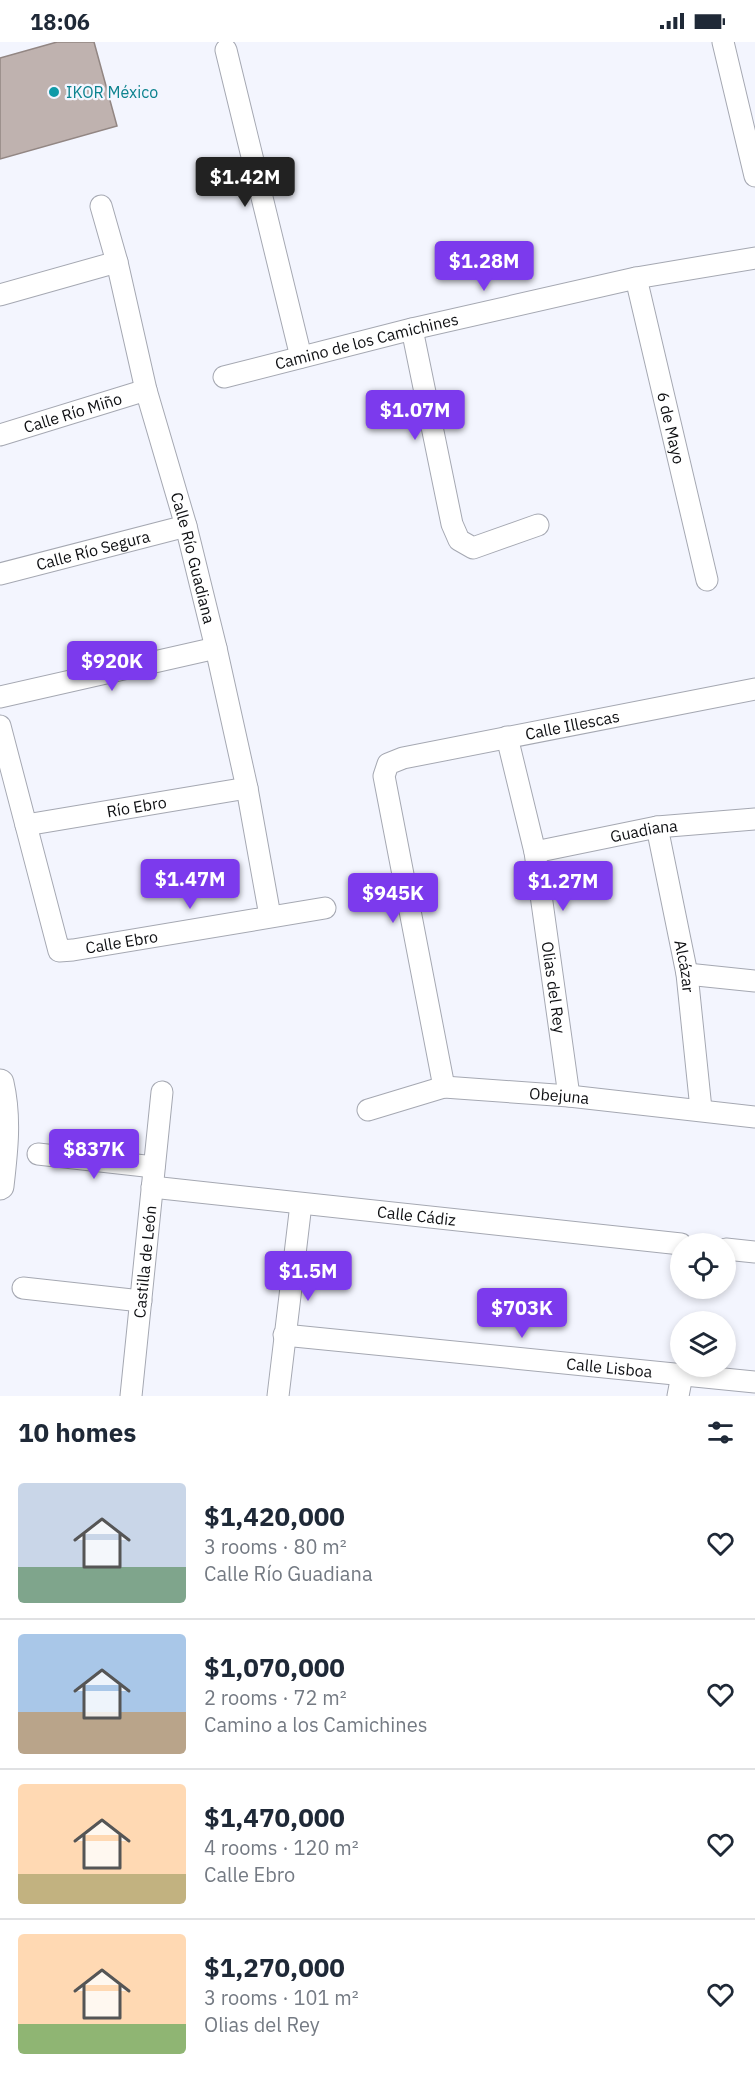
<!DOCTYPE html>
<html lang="en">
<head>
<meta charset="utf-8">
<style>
	body { margin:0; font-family:"IBM Plex Sans",sans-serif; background:#f6f6f7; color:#1f2937; height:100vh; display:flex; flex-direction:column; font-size:22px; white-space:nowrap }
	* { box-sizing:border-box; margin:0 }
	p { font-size:20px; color:#747a83 }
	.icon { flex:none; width:33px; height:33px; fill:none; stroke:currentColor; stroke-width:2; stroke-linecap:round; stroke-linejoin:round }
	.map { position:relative; height:1354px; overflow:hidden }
	.drawer { display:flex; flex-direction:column; background:#fff; flex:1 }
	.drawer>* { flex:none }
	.controls { position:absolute; left:670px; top:1191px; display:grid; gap:12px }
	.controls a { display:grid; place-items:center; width:66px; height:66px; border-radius:50%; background:#fff; box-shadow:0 3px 9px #0003; font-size:30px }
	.price { position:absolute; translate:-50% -51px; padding:0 14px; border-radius:6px; background:#7c3aed; color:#fff; font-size:20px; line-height:39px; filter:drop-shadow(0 2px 3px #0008) }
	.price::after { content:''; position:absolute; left:50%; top:36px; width:18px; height:14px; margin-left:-9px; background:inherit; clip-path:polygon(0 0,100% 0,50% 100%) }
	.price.on { background:#222; color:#fff }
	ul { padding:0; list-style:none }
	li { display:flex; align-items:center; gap:18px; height:150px; padding:0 18px }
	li+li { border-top:2px solid #e0e1e3 }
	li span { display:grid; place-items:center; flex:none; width:168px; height:120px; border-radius:6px; color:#555 }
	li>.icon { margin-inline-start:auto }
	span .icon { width:72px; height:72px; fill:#fffc; stroke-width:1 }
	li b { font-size:26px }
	h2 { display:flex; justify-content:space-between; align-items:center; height:72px; padding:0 18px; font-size:26px }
	.status { display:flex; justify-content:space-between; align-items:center; height:42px; padding:0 30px; background:#fff; direction:ltr }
	.status svg { height:16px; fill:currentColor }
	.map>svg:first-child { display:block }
</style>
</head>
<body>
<div class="status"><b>18:06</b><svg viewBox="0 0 49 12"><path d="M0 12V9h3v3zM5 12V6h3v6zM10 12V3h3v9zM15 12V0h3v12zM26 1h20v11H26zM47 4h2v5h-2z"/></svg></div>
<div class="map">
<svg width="755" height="1354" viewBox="0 0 755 1354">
	<rect width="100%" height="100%" fill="#f3f5fe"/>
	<polygon fill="#bfb2af" stroke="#928683" stroke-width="1.5" points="57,0 94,0 117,84 0,117 0,16"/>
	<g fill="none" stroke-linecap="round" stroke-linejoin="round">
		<g stroke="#a5a8b2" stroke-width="23">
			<g id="minor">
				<polyline points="723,0 755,134"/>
				<polyline points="226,8 301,315"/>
				<path id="s1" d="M101,164L117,220L146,348L186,484L216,606L247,746L270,874"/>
				<path id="s2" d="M636,236L707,538"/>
				<polyline points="0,253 117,220"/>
				<polyline points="412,287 452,482 459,498 473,506 538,483"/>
				<path id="s3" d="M224,335L412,287L636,236L755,216"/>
				<path id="s4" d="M0,393L146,348"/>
				<path id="s5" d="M0,532L186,484"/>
				<polyline points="0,655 216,606"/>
				<path id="s6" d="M0,684L59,909L73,908L325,866"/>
				<path id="s7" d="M507,695L535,810L569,1054"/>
				<path id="s8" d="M26,783L247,746"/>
				<path id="s9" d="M657,785L687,932L701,1067"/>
				<path id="s10" d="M535,810L657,785L755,777"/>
				<polyline points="687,932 755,939"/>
				<path id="s11" d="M444,1045L384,734L388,722L403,716L755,647"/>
				<path id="s12" d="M368,1068L444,1045L569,1054L755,1075"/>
				<polyline points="38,1112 154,1125"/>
				<path id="s13" d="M152,1145L681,1202"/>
				<polyline points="726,1207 755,1210"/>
				<polyline points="23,1246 141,1259"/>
				<path id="s14" d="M284,1293L755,1340"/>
				<path id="s15" d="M131,1354L162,1050"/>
				<polyline points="278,1354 301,1162"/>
				<polyline points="678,1354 682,1333"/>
			</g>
		</g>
		<g stroke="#a5a8b2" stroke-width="29">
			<path id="tertiary" d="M0,1041C8,1076 4,1109 0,1144"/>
		</g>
		<use href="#minor" stroke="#fff" stroke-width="21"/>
		<use href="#tertiary" stroke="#fff" stroke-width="27"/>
	</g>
	<circle fill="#0f9aa8" stroke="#f3f5fe" stroke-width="2" cx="54" cy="50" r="6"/>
	<g text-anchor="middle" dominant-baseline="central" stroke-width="4.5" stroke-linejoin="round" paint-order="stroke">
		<g font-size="16" fill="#0d838f" stroke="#f3f5fe" text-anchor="start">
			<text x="66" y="50">IKOR México</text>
		</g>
		<g font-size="16" fill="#0f1013" stroke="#f3f5fe">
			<text stroke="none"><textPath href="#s3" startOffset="147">Camino de los Camichines</textPath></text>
			<text stroke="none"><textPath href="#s4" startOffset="76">Calle Río Miño</textPath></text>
			<text stroke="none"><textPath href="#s2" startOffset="154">6 de Mayo</textPath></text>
			<text stroke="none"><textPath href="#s5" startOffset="96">Calle Río Segura</textPath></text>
			<text stroke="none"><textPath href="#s1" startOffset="364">Calle Río Guadiana</textPath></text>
			<text stroke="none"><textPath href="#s11" startOffset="518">Calle Illescas</textPath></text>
			<text stroke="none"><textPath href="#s8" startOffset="112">Río Ebro</textPath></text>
			<text stroke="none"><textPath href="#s10" startOffset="111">Guadiana</textPath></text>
			<text stroke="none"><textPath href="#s6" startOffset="296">Calle Ebro</textPath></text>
			<text stroke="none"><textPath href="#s9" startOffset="142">Alcázar</textPath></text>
			<text stroke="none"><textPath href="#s7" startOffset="255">Olias del Rey</textPath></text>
			<text stroke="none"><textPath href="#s12" startOffset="195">Obejuna</textPath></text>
			<text stroke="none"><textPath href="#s13" startOffset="266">Calle Cádiz</textPath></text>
			<text stroke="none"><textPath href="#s15" startOffset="135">Castilla de León</textPath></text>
			<text stroke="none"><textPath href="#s14" startOffset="327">Calle Lisboa</textPath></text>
		</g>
	</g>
</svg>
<div class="controls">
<a><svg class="icon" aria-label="locate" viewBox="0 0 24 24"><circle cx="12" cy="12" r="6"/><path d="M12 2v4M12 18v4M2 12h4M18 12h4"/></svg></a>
<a><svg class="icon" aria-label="layers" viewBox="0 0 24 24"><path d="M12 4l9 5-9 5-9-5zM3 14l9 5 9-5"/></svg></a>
</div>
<b class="price on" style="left:245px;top:166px">$1.42M</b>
<b class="price" style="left:484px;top:250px">$1.28M</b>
<b class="price" style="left:415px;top:399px">$1.07M</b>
<b class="price" style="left:112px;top:650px">$920K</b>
<b class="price" style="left:190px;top:868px">$1.47M</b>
<b class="price" style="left:563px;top:870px">$1.27M</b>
<b class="price" style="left:393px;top:882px">$945K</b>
<b class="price" style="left:94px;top:1138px">$837K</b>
<b class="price" style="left:308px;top:1260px">$1.5M</b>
<b class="price" style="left:522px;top:1297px">$703K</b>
</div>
<section class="drawer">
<h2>10 homes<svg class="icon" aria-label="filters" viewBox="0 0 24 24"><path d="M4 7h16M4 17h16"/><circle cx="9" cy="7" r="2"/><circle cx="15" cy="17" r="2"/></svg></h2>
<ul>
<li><span style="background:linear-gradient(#c9d6e8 70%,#7fa58c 0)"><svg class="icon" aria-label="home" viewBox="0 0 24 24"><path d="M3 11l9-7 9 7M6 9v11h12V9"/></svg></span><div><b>$1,420,000</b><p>3 rooms · 80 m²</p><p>Calle Río Guadiana</p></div><svg class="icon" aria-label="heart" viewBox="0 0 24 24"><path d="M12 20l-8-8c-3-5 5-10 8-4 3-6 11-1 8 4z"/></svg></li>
<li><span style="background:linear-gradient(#a9c7e8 65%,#b9a48a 0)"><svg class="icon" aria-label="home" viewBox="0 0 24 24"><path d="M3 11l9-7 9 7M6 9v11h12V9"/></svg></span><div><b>$1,070,000</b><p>2 rooms · 72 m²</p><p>Camino a los Camichines</p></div><svg class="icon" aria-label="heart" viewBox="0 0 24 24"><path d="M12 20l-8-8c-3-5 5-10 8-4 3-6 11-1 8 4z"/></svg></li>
<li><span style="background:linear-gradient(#ffd9b3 75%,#c2b280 0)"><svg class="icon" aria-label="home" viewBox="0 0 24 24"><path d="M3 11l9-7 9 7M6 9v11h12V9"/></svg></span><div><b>$1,470,000</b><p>4 rooms · 120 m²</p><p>Calle Ebro</p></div><svg class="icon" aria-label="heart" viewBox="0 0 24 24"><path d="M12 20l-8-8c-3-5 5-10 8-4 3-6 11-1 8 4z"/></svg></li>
<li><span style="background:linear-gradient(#ffd9b3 75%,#8fb573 0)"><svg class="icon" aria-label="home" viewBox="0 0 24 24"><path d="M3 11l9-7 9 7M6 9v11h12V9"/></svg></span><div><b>$1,270,000</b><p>3 rooms · 101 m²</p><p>Olias del Rey</p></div><svg class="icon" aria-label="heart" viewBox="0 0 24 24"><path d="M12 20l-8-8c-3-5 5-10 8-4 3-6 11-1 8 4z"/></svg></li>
</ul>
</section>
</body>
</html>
